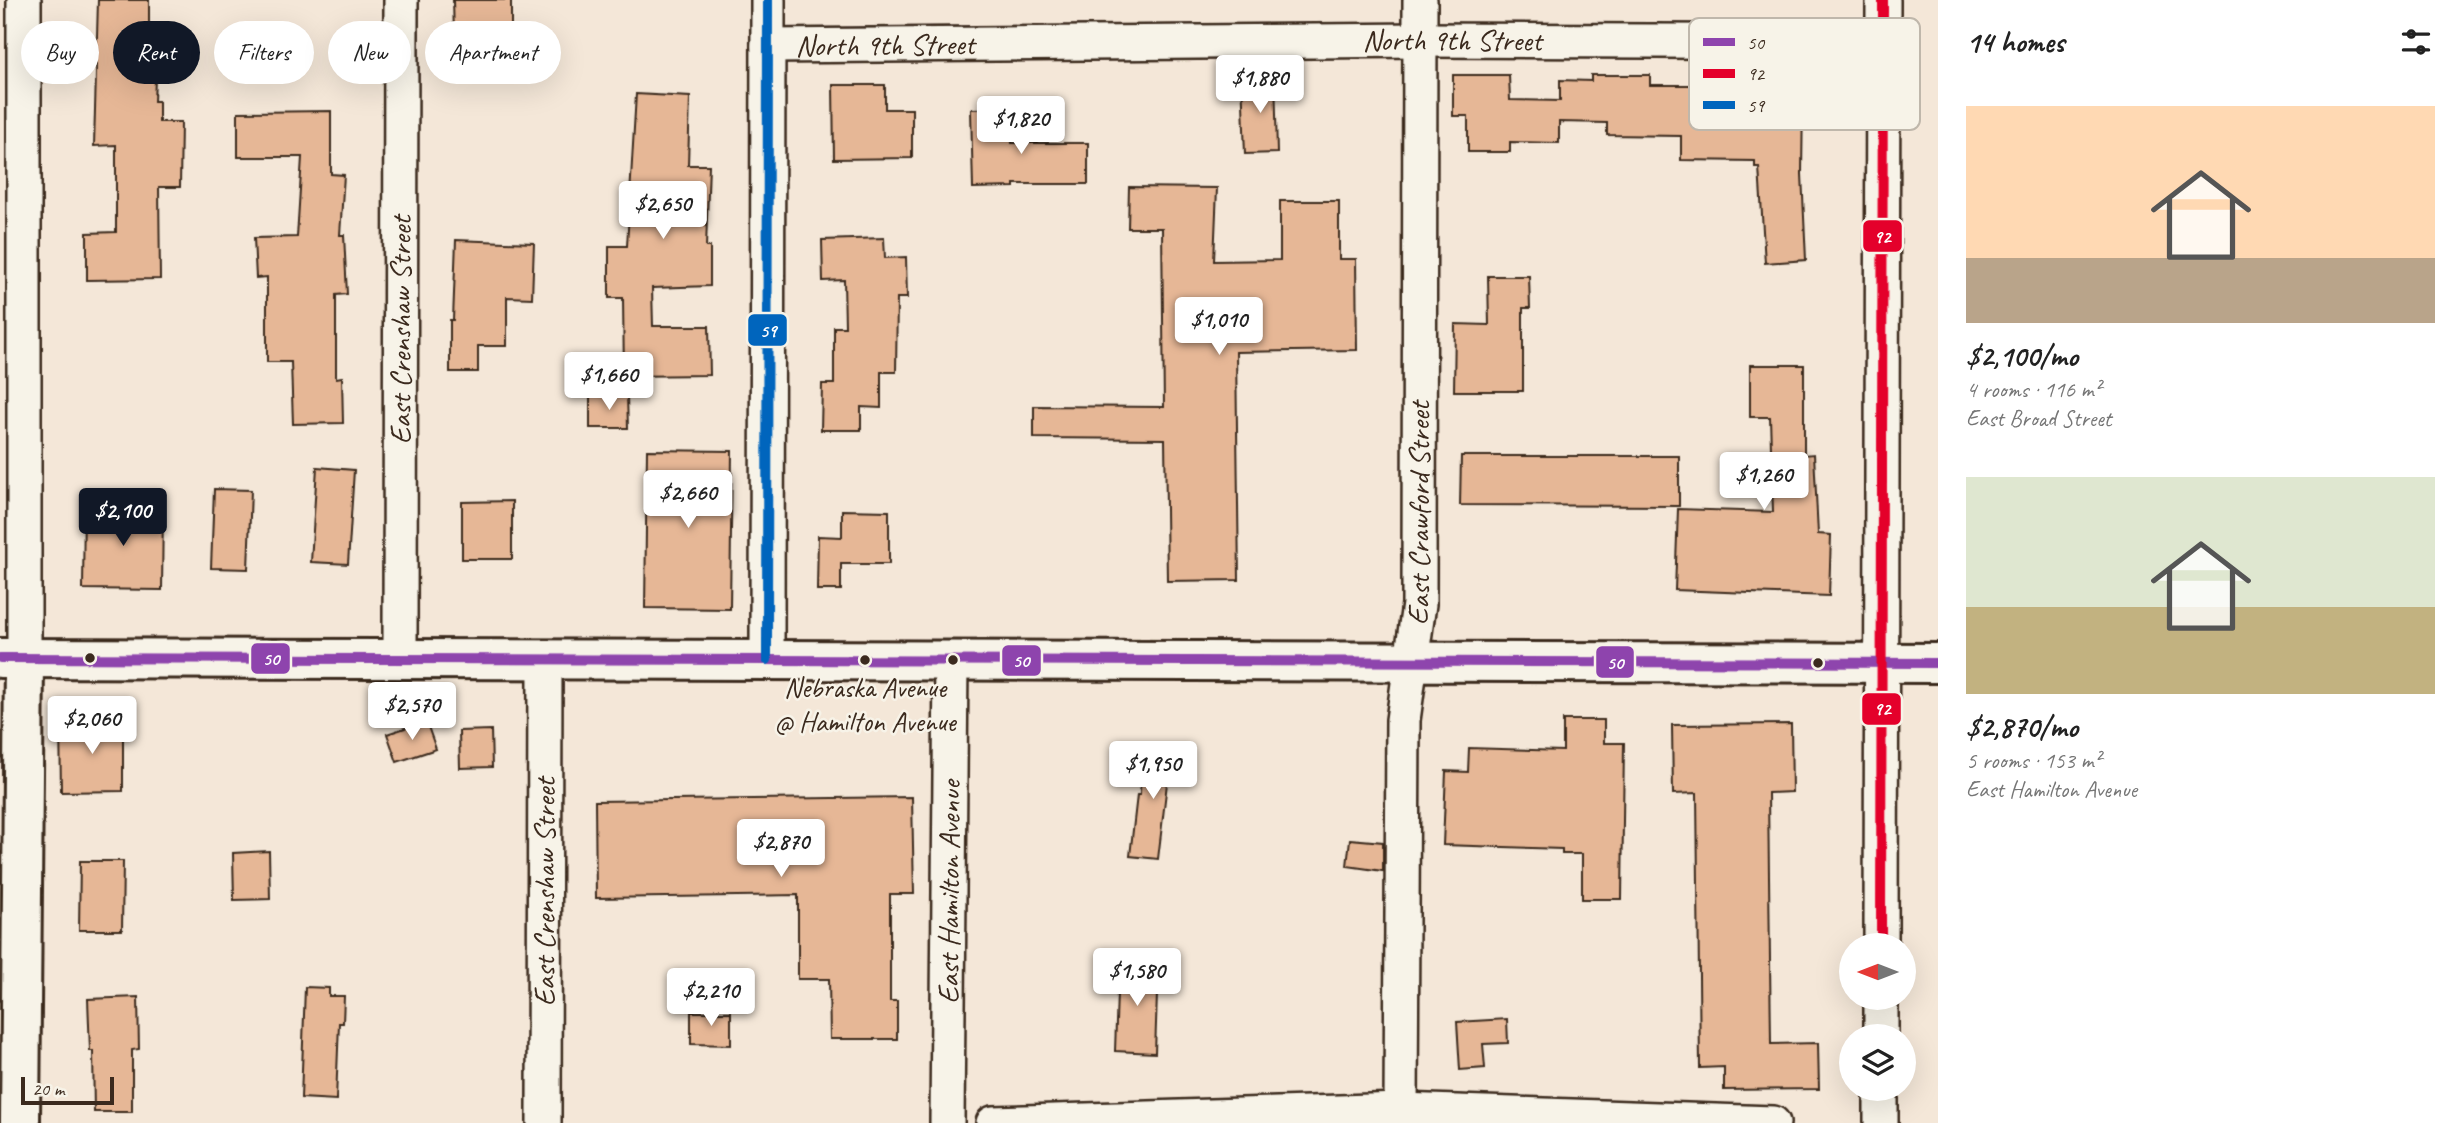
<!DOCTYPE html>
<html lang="en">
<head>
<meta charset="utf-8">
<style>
	body { margin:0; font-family:Caveat,sans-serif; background:#f6f6f6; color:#222; height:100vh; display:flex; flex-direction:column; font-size:26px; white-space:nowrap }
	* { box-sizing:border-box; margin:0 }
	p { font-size:23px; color:#767676 }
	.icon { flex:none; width:38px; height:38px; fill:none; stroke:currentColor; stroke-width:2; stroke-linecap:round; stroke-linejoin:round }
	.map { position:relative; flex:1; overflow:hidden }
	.panel { display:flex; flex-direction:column; background:#fff; width:525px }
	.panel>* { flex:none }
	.hud { position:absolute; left:21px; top:21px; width:665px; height:63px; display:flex; gap:14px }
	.needle { width:46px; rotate:270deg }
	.tools { position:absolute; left:1839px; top:933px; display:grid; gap:14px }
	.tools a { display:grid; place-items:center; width:77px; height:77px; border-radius:50%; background:#fff; box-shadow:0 7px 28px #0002; font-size:35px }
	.scale { position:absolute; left:21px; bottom:18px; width:93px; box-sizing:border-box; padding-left:7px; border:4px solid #3b2a1e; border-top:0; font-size:19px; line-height:24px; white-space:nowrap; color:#3b2a1e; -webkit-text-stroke:5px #f7f3e8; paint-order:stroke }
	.price { position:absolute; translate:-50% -60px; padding:0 16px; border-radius:7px; background:#fff; color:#222; font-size:23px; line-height:46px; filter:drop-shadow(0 2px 4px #0008) }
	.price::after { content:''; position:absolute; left:50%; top:42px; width:21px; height:16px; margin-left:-10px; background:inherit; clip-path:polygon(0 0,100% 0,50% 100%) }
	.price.on { background:#111827; color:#fff }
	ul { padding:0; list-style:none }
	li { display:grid; align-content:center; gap:14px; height:371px; padding:0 28px }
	li span { display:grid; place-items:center; height:217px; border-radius:0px; color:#555 }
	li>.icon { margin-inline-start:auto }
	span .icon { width:126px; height:126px; fill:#fffc; stroke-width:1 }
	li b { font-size:30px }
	h2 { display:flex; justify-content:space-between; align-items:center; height:84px; padding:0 28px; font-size:30px }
	.pill { padding:0 24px; border-radius:32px; background:#fff; box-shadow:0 7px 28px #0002; font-size:24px; line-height:63px }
	.pill.on { background:#111827; color:#fff }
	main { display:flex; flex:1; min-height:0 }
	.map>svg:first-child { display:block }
</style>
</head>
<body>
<main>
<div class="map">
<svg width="1938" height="1123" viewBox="0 0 1938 1123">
	<rect width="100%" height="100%" fill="#f4e7d8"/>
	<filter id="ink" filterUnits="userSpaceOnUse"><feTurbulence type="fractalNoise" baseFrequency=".0143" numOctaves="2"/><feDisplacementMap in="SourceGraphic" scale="14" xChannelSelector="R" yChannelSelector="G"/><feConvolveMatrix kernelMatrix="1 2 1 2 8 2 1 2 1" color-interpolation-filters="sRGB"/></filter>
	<g filter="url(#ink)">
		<g fill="#e6b796" stroke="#3b2a1e" stroke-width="2">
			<polygon points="98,0 149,0 149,34 157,35 154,101 159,101 159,122 181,122 180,187 159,187 160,279 87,280 87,233 116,232 116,145 94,146"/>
			<polygon points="453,0 511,0 511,82 450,81 451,34 454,34"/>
			<polygon points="1453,75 1509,75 1510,100 1560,101 1560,80 1591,81 1591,75 1650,75 1650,85 1722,85 1722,97 1803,97 1802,174 1806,260 1765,263 1759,167 1755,167 1755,161 1681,160 1681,136 1607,135 1607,123 1559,122 1559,143 1510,142 1510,152 1468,152 1468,116 1453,116"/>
			<polygon points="1275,76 1277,153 1245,154 1242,78"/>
			<polygon points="833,85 885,85 885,109 912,109 912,158 834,159"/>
			<polygon points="636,94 690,97 688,165 709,165 706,247 710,247 710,286 652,288 653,326 709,326 710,375 624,376 623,298 609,298 609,246 627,246"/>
			<polygon points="1011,108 1012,143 1088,143 1088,184 1014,184 1014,187 973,188 971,109"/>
			<polygon points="331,111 331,174 344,175 340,235 344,235 347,294 336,295 336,378 342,377 343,423 293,424 291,362 267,362 267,277 256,278 254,238 297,237 302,157 238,157 238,112"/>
			<polygon points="1129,187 1217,188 1214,261 1280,260 1280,201 1339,201 1339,259 1356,259 1357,350 1236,352 1239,580 1167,581 1165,439 1034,438 1034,406 1164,407 1162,228 1128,228"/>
			<polygon points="884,238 885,258 906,257 907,298 897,298 896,372 881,372 881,408 861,407 861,430 821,430 822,384 834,384 834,327 845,327 844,280 823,281 822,240"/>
			<polygon points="456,240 534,243 532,298 507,297 507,346 478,346 478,372 450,372 450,320 453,320"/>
			<polygon points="1488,276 1529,276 1530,308 1523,308 1523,391 1454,391 1455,324 1489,325"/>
			<polygon points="1750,365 1804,365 1804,455 1814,454 1818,534 1831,535 1829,596 1675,590 1678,509 1773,512 1770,417 1750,417"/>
			<polygon points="590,395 627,395 628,428 590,428"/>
			<polygon points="647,450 732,451 730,609 645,608"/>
			<polygon points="1461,456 1679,456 1679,506 1460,505"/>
			<polygon points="317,467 354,470 348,564 311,562"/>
			<polygon points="214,489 251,490 248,569 211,568"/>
			<polygon points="512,501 512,559 462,559 462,502"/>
			<polygon points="84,505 163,506 162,590 83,589"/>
			<polygon points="842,510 889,511 889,564 841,564 841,590 817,590 818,536 842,537"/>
			<polygon points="123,720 123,791 61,792 60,721"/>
			<polygon points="1563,720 1604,720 1604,743 1624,743 1622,899 1582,899 1582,854 1562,854 1562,849 1443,845 1446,771 1468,772 1469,748 1563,751"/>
			<polygon points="426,721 436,749 397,762 387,734"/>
			<polygon points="1791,724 1792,792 1768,793 1771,1044 1818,1043 1819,1089 1724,1090 1724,1067 1700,1068 1697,793 1673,794 1672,725"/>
			<polygon points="491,730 492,767 460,768 459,731"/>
			<polygon points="1141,752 1181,752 1181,783 1167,783 1158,859 1130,856 1137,795 1140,795"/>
			<polygon points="912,797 914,894 890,894 890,1001 897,1001 897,1039 830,1039 829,979 798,979 798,895 596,898 595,801"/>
			<polygon points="1350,839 1383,842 1383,871 1347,866"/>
			<polygon points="269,851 270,899 234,900 233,853"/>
			<polygon points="80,861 123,861 122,930 79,930"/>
			<polygon points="1118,963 1158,964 1155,1053 1115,1051"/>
			<polygon points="305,987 329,988 329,996 344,996 343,1023 339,1023 336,1100 301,1098"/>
			<polygon points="138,997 139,1049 132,1050 132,1112 94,1112 93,1051 90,1051 88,999"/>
			<polygon points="691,1012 731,1012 731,1045 691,1044"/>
			<polygon points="1507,1019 1508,1043 1483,1044 1485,1068 1460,1070 1457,1022"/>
		</g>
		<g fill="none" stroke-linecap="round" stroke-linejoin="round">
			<g stroke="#3b2a1e" stroke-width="38">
				<g id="street">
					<path id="s1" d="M768,46L1420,40L1883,42"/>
					<polyline points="24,658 24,0"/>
					<path id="s2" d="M400,659L401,0"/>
					<polyline points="767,660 768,0"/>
					<polyline points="1881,945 1883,0"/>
					<polyline points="1881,998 1881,1036"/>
					<polyline points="1881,1088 1881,1123"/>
					<path id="s3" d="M1401,1110L1403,720L1419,604L1420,0"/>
					<path id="s4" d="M544,1123L545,660"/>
					<path id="s5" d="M947,1123L951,661"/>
					<polyline points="993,1123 1401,1110 1773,1123"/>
				</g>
			</g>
			<g stroke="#3b2a1e" stroke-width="44">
				<polyline id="secondary" points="20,1123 24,658"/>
			</g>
			<g stroke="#3b2a1e" stroke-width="44">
				<polyline id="primary" points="0,658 1938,663"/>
			</g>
			<use href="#street" stroke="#f7f3e8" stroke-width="33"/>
			<use href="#secondary" stroke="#f7f3e8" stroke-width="38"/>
			<use href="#primary" stroke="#f7f3e8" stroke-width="38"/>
			<g stroke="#f7f3e8" stroke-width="16">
				<polyline id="bus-1" points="0,658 1938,663"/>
			</g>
			<g stroke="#f7f3e8" stroke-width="16">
				<polyline id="bus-2" points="1881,945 1883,0"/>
			</g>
			<g stroke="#f7f3e8" stroke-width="16">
				<polyline id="bus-3" points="767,660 768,0"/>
			</g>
			<use href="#bus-1" stroke="#8e44ad" stroke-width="10"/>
			<use href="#bus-2" stroke="#e4002b" stroke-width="10"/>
			<use href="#bus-3" stroke="#0065bd" stroke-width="10"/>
		</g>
	</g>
	<g fill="#3b2a1e" stroke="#f7f3e8" stroke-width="2.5">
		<circle cx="90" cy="658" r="6"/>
		<circle cx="865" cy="660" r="6"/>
		<circle cx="953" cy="660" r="6"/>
		<circle cx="1818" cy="663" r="6"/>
	</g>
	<g text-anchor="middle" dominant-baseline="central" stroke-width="5" stroke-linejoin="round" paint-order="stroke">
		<g font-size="28" fill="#3b2a1e" stroke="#f7f3e8">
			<text x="865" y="687">Nebraska Avenue<tspan x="865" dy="34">@ Hamilton Avenue</tspan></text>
		</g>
		<g font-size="30" fill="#3b2a1e" stroke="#f7f3e8">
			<text stroke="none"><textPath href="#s1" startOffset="684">North 9th Street</textPath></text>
			<text stroke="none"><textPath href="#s1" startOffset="117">North 9th Street</textPath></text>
			<text stroke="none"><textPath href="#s2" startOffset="329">East Crenshaw Street</textPath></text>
			<text stroke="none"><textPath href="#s3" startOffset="598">East Crawford Street</textPath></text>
			<text stroke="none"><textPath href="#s4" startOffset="231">East Crenshaw Street</textPath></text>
			<text stroke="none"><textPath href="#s5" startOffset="231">East Hamilton Avenue</textPath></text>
		</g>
	</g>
	<rect x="1689" y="18" width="231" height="112" rx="10" fill="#f7f3e8" stroke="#bfb7ab" stroke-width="2"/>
	<rect x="1703" y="38" width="32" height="8" fill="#8e44ad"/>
	<rect x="1703" y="69" width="32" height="9" fill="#e4002b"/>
	<rect x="1703" y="101" width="32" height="8" fill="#0065bd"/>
	<g font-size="19" fill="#3b2a1e">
		<text x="1747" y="49">50</text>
		<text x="1747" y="80">92</text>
		<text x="1747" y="112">59</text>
	</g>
	<g stroke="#f7f3e8" stroke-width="2.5">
		<rect x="1862" y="219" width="41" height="34" rx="7" fill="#e4002b"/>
		<rect x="747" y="313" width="41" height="34" rx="7" fill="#0065bd"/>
		<rect x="250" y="642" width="41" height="33" rx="7" fill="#8e44ad"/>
		<rect x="1001" y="644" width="41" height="33" rx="7" fill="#8e44ad"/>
		<rect x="1595" y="645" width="40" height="34" rx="7" fill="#8e44ad"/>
		<rect x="1861" y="692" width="41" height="34" rx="7" fill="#e4002b"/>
	</g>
	<g font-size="19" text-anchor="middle" font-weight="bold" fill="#fff">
		<text x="1882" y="243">92</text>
		<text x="768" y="337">59</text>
		<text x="271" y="665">50</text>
		<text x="1021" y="667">50</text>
		<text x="1615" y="669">50</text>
		<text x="1882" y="715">92</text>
	</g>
</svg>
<div class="tools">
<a><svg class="needle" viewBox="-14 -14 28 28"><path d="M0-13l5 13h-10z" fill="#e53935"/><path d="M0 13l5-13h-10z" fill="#767676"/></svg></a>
<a><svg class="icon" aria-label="layers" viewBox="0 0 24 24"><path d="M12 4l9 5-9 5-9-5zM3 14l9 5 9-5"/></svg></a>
</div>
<div class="scale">20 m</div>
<b class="price" style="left:1260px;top:115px">$1,880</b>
<b class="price" style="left:1021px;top:156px">$1,820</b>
<b class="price" style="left:663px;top:241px">$2,650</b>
<b class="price" style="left:1219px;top:357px">$1,010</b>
<b class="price" style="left:609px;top:412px">$1,660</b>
<b class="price" style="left:1764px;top:512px">$1,260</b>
<b class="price" style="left:688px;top:530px">$2,660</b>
<b class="price on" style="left:123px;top:548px">$2,100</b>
<b class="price" style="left:412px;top:742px">$2,570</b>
<b class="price" style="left:92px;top:756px">$2,060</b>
<b class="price" style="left:1153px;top:801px">$1,950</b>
<b class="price" style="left:781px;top:879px">$2,870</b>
<b class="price" style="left:1137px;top:1008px">$1,580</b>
<b class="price" style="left:711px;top:1028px">$2,210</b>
<div class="hud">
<a class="pill">Buy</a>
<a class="pill on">Rent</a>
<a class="pill">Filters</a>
<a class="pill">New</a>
<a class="pill">Apartment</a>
</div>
</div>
<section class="panel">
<h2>14 homes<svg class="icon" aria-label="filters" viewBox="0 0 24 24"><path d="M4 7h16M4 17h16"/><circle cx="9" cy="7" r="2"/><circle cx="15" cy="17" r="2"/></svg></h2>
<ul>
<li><span style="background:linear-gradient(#ffd9b3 70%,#b9a48a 0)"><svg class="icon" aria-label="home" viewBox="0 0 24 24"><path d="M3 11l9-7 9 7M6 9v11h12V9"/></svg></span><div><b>$2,100/mo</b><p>4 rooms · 116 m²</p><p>East Broad Street</p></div></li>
<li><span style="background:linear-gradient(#dfe7d0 60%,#c2b280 0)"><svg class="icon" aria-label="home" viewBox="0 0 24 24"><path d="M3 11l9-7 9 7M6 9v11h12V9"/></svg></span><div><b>$2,870/mo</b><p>5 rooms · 153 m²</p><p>East Hamilton Avenue</p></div></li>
</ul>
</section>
</main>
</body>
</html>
